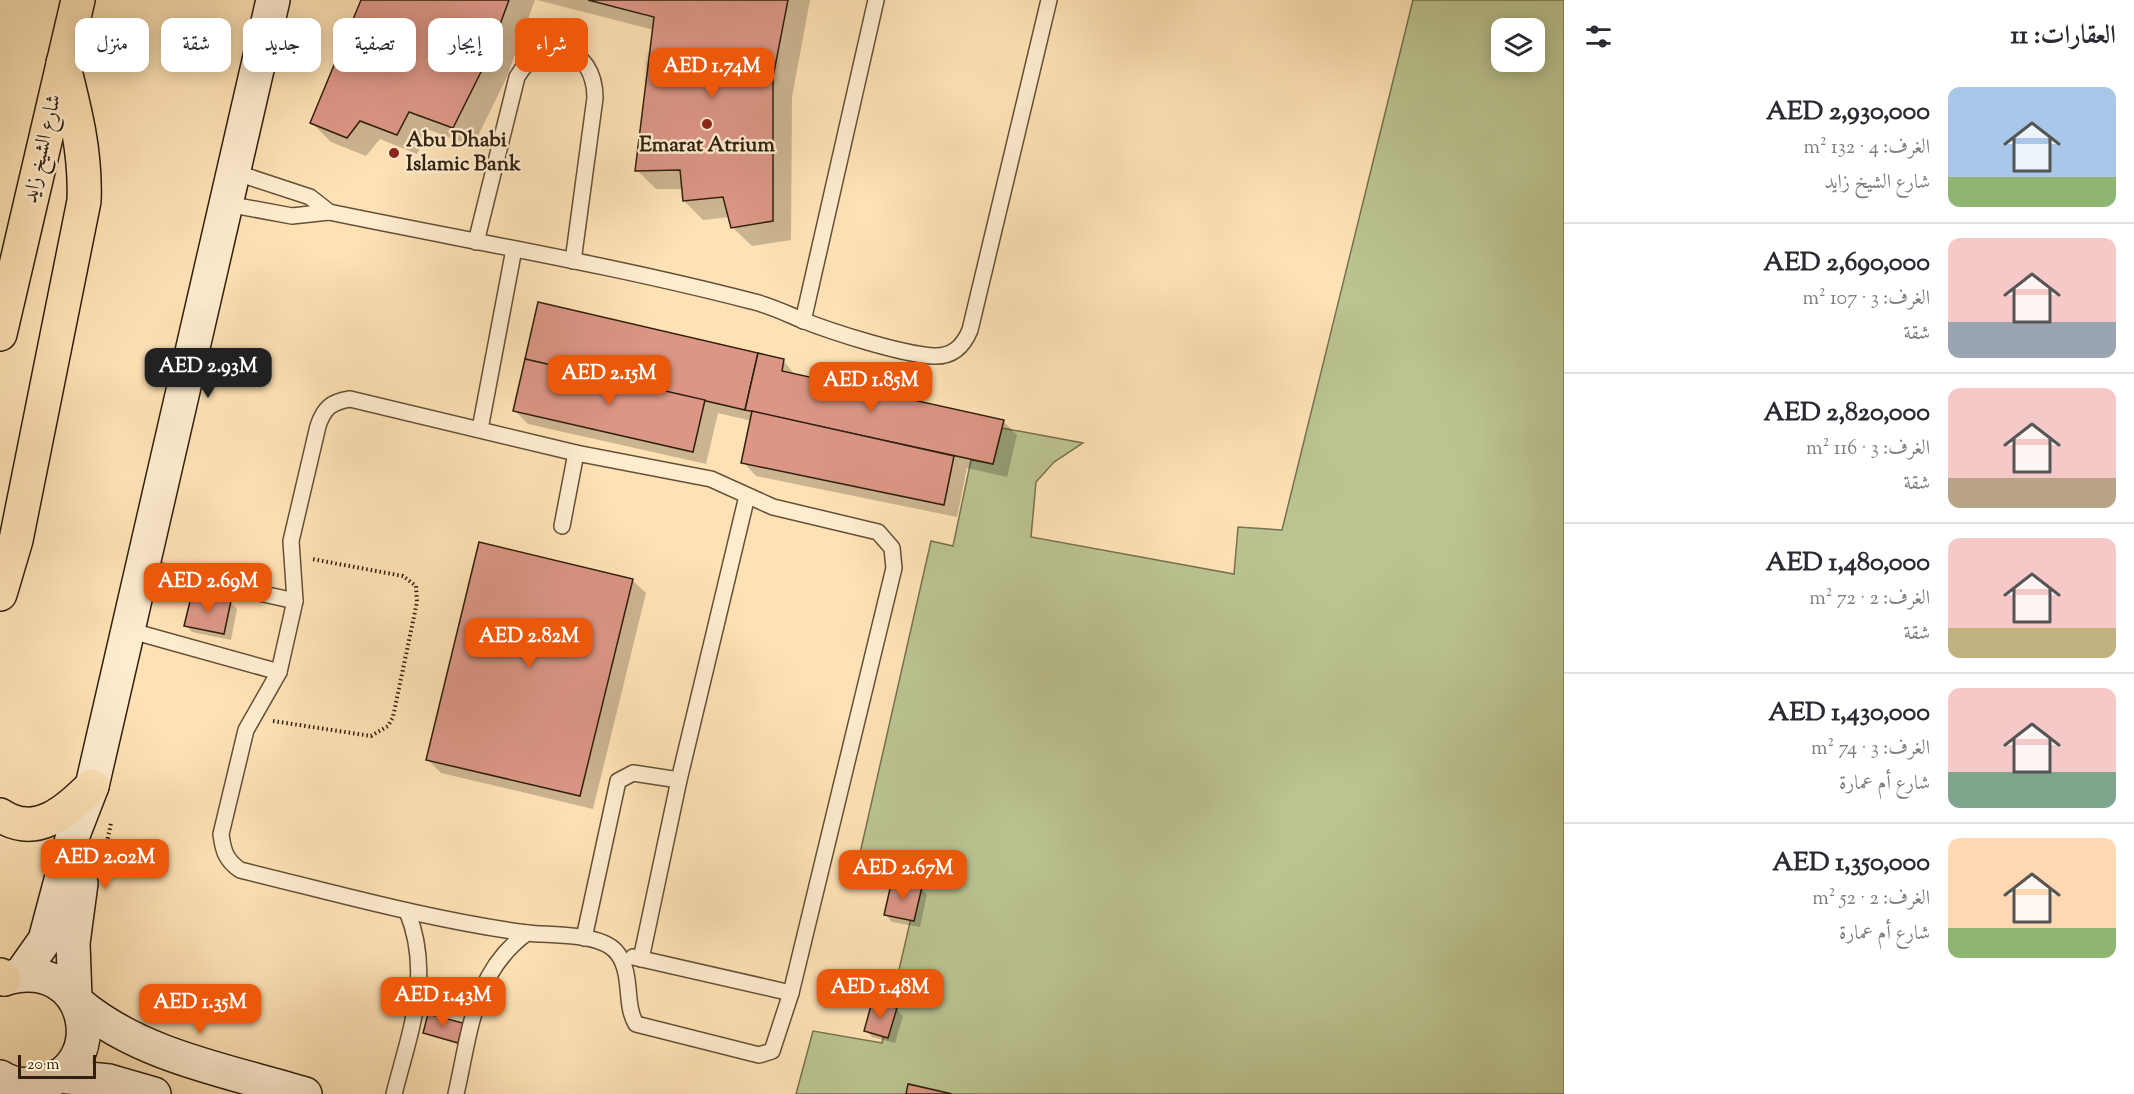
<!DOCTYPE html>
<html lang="ar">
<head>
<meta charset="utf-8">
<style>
	body { margin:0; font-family:"Sorts Mill Goudy",Amiri,serif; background:#f2f2f3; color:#2b2b33; direction:rtl; height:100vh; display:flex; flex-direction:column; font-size:22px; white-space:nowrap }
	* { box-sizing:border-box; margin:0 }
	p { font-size:20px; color:#7c7c81 }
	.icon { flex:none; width:33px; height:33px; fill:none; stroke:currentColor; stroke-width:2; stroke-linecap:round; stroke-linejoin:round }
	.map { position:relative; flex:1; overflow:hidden; direction:ltr }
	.details { display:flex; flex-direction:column; background:#fff; width:570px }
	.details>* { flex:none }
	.hud { position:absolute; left:18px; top:18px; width:570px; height:54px; direction:rtl; display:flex; gap:12px }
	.controls { position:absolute; left:1491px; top:18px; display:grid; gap:12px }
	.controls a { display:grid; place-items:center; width:54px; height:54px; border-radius:12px; background:#fff; box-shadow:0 3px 15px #0003; font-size:30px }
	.scale { position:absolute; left:18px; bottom:15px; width:78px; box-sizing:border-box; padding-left:6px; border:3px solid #30200d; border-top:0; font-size:16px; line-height:21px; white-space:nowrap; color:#30200d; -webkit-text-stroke:4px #feeccf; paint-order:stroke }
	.price { position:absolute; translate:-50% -51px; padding:0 14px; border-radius:12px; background:#ea580c; color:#fff; font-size:20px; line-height:39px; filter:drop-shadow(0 2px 3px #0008) }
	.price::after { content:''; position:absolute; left:50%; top:36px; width:18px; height:14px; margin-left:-9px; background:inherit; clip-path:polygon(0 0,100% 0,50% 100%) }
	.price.on { background:#222; color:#fff }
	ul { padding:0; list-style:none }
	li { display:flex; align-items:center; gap:18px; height:150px; padding:0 18px }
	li+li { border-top:2px solid #e1e1e2 }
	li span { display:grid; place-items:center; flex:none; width:168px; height:120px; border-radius:12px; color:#555 }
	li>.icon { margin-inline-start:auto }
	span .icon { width:72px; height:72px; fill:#fffc; stroke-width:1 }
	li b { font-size:26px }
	h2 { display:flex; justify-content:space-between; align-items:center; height:72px; padding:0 18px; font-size:26px }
	.chip { padding:0 21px; border-radius:12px; background:#fff; box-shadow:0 3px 15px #0003; font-size:21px; line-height:54px }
	.chip.on { background:#ea580c; color:#fff }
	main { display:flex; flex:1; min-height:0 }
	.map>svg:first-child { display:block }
</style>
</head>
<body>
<main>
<section class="details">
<h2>العقارات: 11<svg class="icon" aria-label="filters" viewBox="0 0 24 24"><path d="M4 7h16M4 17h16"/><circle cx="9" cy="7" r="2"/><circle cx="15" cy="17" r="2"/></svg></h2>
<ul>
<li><span style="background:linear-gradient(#a9c7e8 75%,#8fb573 0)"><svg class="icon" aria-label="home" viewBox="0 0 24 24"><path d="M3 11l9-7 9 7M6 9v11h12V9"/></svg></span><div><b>AED 2,930,000</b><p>الغرف: 4 · 132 m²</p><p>شارع الشيخ زايد</p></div></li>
<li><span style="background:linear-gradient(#f6c9c9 70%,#9aa5b1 0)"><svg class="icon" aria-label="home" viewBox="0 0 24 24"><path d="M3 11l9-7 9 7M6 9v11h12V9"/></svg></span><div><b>AED 2,690,000</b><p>الغرف: 3 · 107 m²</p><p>شقة</p></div></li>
<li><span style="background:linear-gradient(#f6c9c9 75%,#b9a48a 0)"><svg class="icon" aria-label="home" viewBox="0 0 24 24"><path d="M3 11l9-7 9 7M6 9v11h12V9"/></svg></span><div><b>AED 2,820,000</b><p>الغرف: 3 · 116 m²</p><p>شقة</p></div></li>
<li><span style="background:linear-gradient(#f6c9c9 75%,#c2b280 0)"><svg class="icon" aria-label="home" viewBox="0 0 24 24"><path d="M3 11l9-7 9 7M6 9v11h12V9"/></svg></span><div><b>AED 1,480,000</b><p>الغرف: 2 · 72 m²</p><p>شقة</p></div></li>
<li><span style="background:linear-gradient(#f6c9c9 70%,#7fa58c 0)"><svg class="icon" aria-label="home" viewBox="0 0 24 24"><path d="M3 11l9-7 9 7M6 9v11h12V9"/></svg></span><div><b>AED 1,430,000</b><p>الغرف: 3 · 74 m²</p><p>شارع أم عمارة</p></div></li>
<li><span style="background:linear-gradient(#ffd9b3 75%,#8fb573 0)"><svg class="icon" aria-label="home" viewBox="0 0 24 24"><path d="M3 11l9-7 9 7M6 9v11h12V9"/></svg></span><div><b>AED 1,350,000</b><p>الغرف: 2 · 52 m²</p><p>شارع أم عمارة</p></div></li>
</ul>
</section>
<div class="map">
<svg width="1564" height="1094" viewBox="0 0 1564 1094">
	<rect width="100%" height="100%" fill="#fee2b5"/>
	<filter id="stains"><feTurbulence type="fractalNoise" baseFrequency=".00333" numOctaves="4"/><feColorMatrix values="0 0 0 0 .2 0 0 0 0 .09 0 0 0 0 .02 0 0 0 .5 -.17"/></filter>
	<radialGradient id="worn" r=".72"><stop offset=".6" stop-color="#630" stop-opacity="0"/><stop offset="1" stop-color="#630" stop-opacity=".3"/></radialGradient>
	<path fill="#bbc491" stroke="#76724f" stroke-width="1.5" fill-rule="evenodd" d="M1413,0H1564V1094H952L909,1084L906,1094H796L813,1031L882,1043L921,875L858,862L931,541L953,546L971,460L993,464L1002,428L1083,443L1054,462L1036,482L1031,537L1234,574L1238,527L1282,530ZM1502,28H1534V62H1502Z"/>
	<g fill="#0003">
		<polygon points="363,0 535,0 506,79 473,146 429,130 417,154 380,139 366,156 331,142 312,123"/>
		<polygon points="537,0 810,0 792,97 791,240 752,246 732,227 730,217 703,220 684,201 683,189 656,189 637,170 654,30"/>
		<polygon points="783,360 796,376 1003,421 1017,435 1007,477 967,468 957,517 756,476 743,462 752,421 718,413 706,464 528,424 514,410"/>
		<polygon points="632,580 646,593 593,809 441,773 427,759"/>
		<polygon points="230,602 237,609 231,640 192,632 186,626"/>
		<polygon points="921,888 927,895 920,927 892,922 886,915"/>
		<polygon points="896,1009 903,1016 895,1043 872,1037 866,1030"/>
		<polygon points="462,1024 465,1027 461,1045 424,1033"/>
	</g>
	<g fill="#db9685" stroke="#30200d" stroke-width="1.5">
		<polygon points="361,0 509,0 487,60 453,128 409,112 397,135 360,121 347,138 310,123"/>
		<polygon points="588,0 788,0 773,77 773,221 731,228 723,197 683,201 680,170 635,171 654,17"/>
		<polygon points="538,302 758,353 745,410 525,359"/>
		<polygon points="758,353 784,359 782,371 1004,420 993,464 745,410"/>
		<polygon points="525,359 705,400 693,452 513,411"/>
		<polygon points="752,411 954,456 944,505 741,463"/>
		<polygon points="479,542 633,579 580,796 426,760"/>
		<polygon points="192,593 231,601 224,634 184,626"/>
		<polygon points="892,880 922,887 914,921 884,915"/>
		<polygon points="872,1002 897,1008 888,1038 864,1031"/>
		<polygon points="428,1014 463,1023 458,1043 423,1033"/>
		<polygon points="908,1084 952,1094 906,1094"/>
	</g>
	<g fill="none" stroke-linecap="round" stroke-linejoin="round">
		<g stroke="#645037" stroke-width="18">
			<g id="lane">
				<polyline points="234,172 310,197 329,212"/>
				<path d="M227,204L292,216L329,212C469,241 612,265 751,301C769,305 785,313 802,320C832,332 901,354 933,356C952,357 963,347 970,330L1049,0"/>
				<path d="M476,242L517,77C543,32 595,45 595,98L573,261"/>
				<polyline points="803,321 876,0"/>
				<path d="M350,399L576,453L711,479L773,507L878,532L892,548L894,568L791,993L772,1051L759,1055L636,1024C624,1004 633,975 618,954C603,932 551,936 527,933C430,920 335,893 240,870C226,860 223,851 221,834L246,730L279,672L295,601L291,541L318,426C324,408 331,402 350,399Z"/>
				<polyline points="480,429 514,249"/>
				<polyline points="562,526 576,453"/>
				<polyline points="142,567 295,601"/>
				<polyline points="128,630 279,672"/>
				<polyline points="584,938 618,781 633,773 679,780"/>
				<polyline points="633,957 791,993"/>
				<polyline points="641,959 679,780 747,496"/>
				<path d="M394,1094C410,1031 433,975 407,911"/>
				<path d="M456,1094C470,1033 473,972 527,933"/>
			</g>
		</g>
		<g stroke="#30200d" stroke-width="36">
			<g id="secondary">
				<polyline points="21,974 45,940 73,835 92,786 273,0"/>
				<polyline points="75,999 73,943 81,883"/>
				<path d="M78,1003C140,1056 229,1071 305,1094"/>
				<polyline points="58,1076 109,1081 154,1094"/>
				<path d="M0,1077C11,1084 23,1086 35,1084C113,1074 92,952 4,979"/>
			</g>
		</g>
		<g stroke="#30200d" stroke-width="36">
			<g id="highway">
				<polyline points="0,334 78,0"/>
				<path d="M0,594L16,540L84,201C86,153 75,110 63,63"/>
				<path d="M0,815C37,839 66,811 92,786"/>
				<polyline points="0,975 4,979"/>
			</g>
		</g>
		<g stroke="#30200d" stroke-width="4" stroke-dasharray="1.5 3" stroke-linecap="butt">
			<polyline points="273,721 371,736 388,726 393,717 417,602 416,586 403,576 312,559"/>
			<polyline points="102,865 111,823"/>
		</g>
		<use href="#lane" stroke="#feeccf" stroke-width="15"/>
		<use href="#secondary" stroke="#feeccf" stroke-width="33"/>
		<use href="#highway" stroke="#fee2b5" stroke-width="33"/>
	</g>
	<g fill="#8f2418" stroke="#feeccf" stroke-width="2">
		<circle cx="707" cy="124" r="6"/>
		<circle cx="394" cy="153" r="6"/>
	</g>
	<g text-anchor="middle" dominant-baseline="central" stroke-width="5" stroke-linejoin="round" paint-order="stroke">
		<g font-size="21" font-weight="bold" fill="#30200d" stroke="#feeccf" text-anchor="start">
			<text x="406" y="141">Abu Dhabi<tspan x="406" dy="24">Islamic Bank</tspan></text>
			<text x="707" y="146" text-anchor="middle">Emarat Atrium</text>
		</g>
		<g font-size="21" fill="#30200d" stroke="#feeccf">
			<text transform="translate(43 149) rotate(-77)">شارع الشيخ زايد</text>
		</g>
	</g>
	<rect width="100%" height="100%" filter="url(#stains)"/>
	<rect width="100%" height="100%" fill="url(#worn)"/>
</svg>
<div class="controls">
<a><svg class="icon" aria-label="layers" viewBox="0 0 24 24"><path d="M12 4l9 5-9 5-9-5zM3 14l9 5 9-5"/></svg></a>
</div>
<div class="scale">20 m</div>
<b class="price" style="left:712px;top:99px">AED 1.74M</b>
<b class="price on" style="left:208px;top:399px">AED 2.93M</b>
<b class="price" style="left:609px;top:406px">AED 2.15M</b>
<b class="price" style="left:871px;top:413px">AED 1.85M</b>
<b class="price" style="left:208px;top:614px">AED 2.69M</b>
<b class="price" style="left:529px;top:669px">AED 2.82M</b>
<b class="price" style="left:105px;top:890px">AED 2.02M</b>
<b class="price" style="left:903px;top:901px">AED 2.67M</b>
<b class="price" style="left:880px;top:1020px">AED 1.48M</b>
<b class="price" style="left:443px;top:1028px">AED 1.43M</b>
<b class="price" style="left:200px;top:1035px">AED 1.35M</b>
<div class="hud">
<a class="chip on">شراء</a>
<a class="chip">إيجار</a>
<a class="chip">تصفية</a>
<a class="chip">جديد</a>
<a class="chip">شقة</a>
<a class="chip">منزل</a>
</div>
</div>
</main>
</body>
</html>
